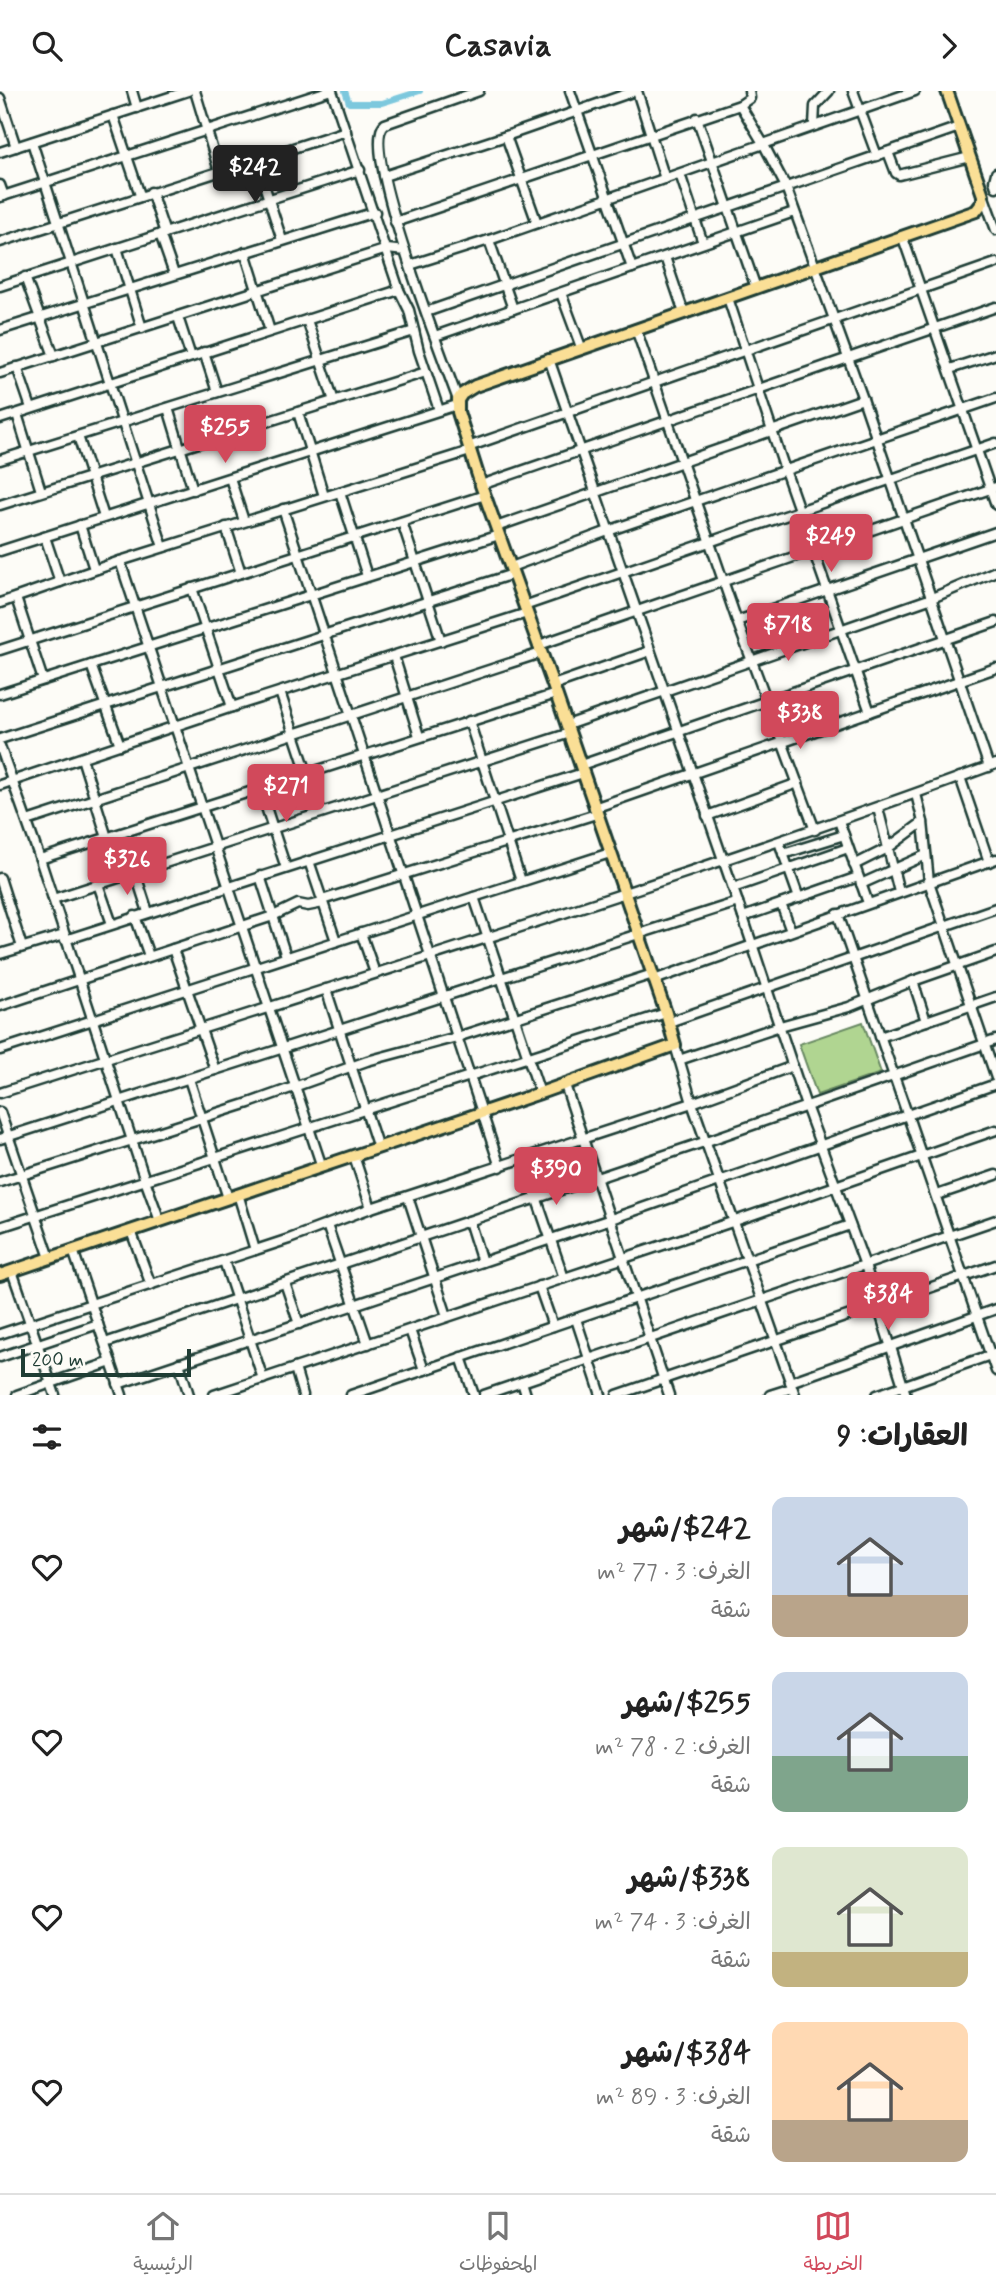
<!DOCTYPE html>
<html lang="ar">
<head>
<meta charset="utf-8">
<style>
	body { margin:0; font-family:Mynerve,"Playpen Sans Arabic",sans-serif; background:#f2f2f2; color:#222; direction:rtl; height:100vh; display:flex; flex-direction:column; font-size:26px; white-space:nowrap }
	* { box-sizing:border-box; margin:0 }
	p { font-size:23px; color:#767676 }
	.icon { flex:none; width:38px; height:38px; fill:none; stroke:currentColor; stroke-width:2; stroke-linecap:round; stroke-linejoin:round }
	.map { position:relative; height:1304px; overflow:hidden; direction:ltr }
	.side { display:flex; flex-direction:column; background:#fff; flex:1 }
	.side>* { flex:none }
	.scale { position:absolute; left:21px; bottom:18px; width:170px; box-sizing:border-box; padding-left:7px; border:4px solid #1f3d34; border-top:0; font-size:19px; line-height:24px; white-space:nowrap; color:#1f3d34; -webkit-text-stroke:5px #fdfcf7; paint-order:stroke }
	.price { position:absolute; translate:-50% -60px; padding:0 16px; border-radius:7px; background:#d1495b; color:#fff; font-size:23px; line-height:46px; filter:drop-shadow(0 2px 4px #0008) }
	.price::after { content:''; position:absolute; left:50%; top:42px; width:21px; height:16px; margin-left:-10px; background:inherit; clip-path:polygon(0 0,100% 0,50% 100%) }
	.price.current { background:#222; color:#fff }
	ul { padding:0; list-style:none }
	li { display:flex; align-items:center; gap:21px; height:175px; padding:0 28px }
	li span { display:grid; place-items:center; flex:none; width:196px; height:140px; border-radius:14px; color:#555 }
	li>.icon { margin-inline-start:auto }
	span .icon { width:84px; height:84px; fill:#fffc; stroke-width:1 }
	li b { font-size:30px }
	h2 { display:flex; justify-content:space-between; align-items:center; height:84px; padding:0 28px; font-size:30px }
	header { display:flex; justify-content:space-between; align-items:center; height:91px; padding:0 28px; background:#fff; font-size:32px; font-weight:700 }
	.menu { display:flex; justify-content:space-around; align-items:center; height:98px; border-top:2px solid #e0e0e0; background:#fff; font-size:19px; color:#767676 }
	.menu a { display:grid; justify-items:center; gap:4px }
	.menu .current { color:#d1495b }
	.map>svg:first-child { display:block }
</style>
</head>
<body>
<header><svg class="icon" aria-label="forward" viewBox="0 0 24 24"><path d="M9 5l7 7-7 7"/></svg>Casavia<svg class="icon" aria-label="search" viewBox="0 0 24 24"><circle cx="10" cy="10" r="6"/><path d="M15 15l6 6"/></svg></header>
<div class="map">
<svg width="996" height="1304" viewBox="0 0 996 1304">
	<rect width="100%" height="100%" fill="#fdfcf7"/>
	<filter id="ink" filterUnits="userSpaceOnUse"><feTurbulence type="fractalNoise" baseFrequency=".0143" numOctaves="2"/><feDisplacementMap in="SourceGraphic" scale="14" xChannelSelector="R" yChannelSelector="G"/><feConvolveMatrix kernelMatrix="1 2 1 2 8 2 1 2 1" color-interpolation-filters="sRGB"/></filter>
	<g filter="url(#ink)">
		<polygon fill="#b0d591" stroke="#688962" stroke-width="2" points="863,931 881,982 817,1004 799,953"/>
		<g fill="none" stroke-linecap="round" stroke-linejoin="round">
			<polyline stroke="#7dc8dd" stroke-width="6" points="345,0 349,12 382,12 420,0"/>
			<g stroke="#1f3d34" stroke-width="13">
				<g id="minor">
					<polyline points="132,0 137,17"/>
					<polyline points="195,0 219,80"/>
					<polyline points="332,0 399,199 409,219 419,260 439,319"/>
					<polyline points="570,0 632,177"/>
					<polyline points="637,0 665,88"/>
					<polyline points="853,0 877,65"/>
					<polyline points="0,7 16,56"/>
					<polyline points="740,14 764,54 786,96 863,308 989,676"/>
					<polyline points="113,24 140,104"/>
					<polyline points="697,27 756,197"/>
					<polyline points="814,35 815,15 829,0"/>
					<polyline points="32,51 163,456"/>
					<polyline points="0,61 188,0"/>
					<polyline points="888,61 896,82 899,84 970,66"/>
					<polyline points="256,69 282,149"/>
					<polyline points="996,82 994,90 996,96"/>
					<polyline points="680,83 703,152"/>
					<polyline points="384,85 506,45"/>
					<polyline points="0,94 4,105"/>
					<polyline points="151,101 165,142"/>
					<polyline points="0,106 328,0"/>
					<polyline points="984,106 996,139"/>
					<polyline points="395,131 740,14 750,7 749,0"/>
					<polyline points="537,132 506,45 635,0"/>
					<polyline points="160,143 174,183"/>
					<polyline points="903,147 996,414"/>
					<polyline points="489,149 513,218"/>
					<polyline points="0,151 346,40"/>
					<polyline points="117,157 142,237"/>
					<polyline points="245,161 270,240"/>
					<polyline points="665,166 684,222"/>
					<polyline points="410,174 489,149 915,0"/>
					<polyline points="25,186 54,265"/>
					<polyline points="0,195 360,79"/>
					<polyline points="561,202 581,256"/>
					<polyline points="728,207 785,379 870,621"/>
					<polyline points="426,221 959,36"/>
					<polyline points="178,226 191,266"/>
					<polyline points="307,229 334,310"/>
					<polyline points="636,238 737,530"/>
					<polyline points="0,239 375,121"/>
					<polyline points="435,245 794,121"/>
					<polyline points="204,261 217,301"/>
					<polyline points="549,268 743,826 806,1015 865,1174 906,1304"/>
					<polyline points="17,276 31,317"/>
					<polyline points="950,278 996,263"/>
					<polyline points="0,282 387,158 405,160"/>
					<path d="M458,309C445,272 358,54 385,33L479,0"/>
					<polyline points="168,317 193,399"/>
					<polyline points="298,321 324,405"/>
					<polyline points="17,323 41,400"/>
					<polyline points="0,328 399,199"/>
					<polyline points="78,345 104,426"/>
					<polyline points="468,356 996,172"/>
					<polyline points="0,369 414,240"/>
					<polyline points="230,387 244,430"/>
					<polyline points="481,394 996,216"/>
					<polyline points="340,401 367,485"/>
					<polyline points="0,414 426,281"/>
					<polyline points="283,418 500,1076"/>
					<polyline points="402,431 441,550"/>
					<polyline points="80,434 94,478"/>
					<polyline points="226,436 241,482"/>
					<polyline points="496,436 863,308"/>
					<polyline points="45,446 60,491"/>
					<polyline points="0,460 457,314"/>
					<polyline points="120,470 322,1076"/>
					<polyline points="511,476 608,440 996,307"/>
					<polyline points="192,497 232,616"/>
					<polyline points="16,507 43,589"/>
					<polyline points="0,512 120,470 470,360"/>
					<polyline points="524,515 996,352"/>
					<polyline points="539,554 996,396"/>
					<polyline points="0,559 485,404"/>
					<polyline points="394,565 419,645"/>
					<polyline points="91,574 120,654"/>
					<polyline points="553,594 650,560"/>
					<polyline points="280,601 307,682"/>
					<polyline points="0,603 499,444"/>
					<polyline points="469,630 521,790"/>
					<polyline points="567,634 932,507 996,480"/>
					<polyline points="0,648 513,483"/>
					<polyline points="0,655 40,768 145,1089 160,1130"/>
					<polyline points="82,667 119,785"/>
					<polyline points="581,674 996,531"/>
					<polyline points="960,686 989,771"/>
					<polyline points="0,694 232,616 527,522"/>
					<polyline points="260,698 286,777"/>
					<polyline points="916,703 923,731 929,791 996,987"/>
					<polyline points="594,717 996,577"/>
					<polyline points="878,717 899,801"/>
					<polyline points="707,725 798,692"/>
					<polyline points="27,730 541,562"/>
					<polyline points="839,730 868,812"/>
					<polyline points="815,739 737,530 996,441"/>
					<polyline points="779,751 799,807"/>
					<polyline points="783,763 844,744"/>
					<polyline points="40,768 556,603"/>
					<polyline points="309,770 336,850"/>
					<polyline points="854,774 888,757 923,731"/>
					<polyline points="135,781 148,821"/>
					<polyline points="260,785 286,865"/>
					<polyline points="0,787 22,856"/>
					<polyline points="98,793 112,833"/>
					<polyline points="861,793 926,764"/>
					<polyline points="733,797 848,757"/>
					<polyline points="474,806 540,1002"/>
					<polyline points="53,808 570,642"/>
					<polyline points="322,809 596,723"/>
					<polyline points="781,813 791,840"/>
					<polyline points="838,823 996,1280"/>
					<polyline points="135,825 149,865"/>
					<polyline points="743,826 858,786"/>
					<polyline points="361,842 375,882"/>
					<polyline points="65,849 583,682"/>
					<polyline points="173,858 215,979"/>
					<polyline points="0,863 64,844"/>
					<polyline points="654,889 996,768"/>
					<polyline points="913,890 926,930"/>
					<polyline points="326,898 378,1057"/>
					<polyline points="0,915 273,825 298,813 308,815 323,812"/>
					<polyline points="669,931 996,817"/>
					<polyline points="880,946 996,906"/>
					<polyline points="675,954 692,1012 795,1304"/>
					<polyline points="0,959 610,762"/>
					<polyline points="679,969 780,935 849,916 913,890 996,861"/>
					<polyline points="189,988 228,1107"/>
					<polyline points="565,994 669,1304"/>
					<path d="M0,1002C333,895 668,794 996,673"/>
					<polyline points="0,1021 50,1167"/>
					<polyline points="0,1048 738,811"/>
					<polyline points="354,1065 371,1117"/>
					<polyline points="523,1068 564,1187"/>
					<polyline points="0,1091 249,1012 367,970 457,946 653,883"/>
					<polyline points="238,1103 255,1159"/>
					<polyline points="937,1104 996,1084"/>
					<polyline points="408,1106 447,1225"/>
					<polyline points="469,1130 482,1171"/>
					<polyline points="327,1134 368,1253"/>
					<polyline points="0,1136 666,922"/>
					<polyline points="131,1140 151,1194"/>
					<polyline points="73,1159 122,1304"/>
					<polyline points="224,1170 263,1288"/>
					<polyline points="12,1180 55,1304"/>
					<polyline points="285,1192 299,1233"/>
					<polyline points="539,1195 553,1235"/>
					<polyline points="576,1228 601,1304"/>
					<polyline points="410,1239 424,1279"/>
					<polyline points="0,1243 289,1148 371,1117 692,1012 793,975"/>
					<polyline points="105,1252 707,1050 996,949"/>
					<polyline points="0,1266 98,1233"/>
					<polyline points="461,1266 474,1304"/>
					<polyline points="179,1272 189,1304"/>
					<polyline points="295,1277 303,1304"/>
					<polyline points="522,1291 526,1304"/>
					<polyline points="790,1291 996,1218"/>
					<polyline points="118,1293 611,1128 996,993"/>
					<polyline points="17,1304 111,1271"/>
					<polyline points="214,1304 735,1130 996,1039"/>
					<polyline points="351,1304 850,1134"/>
					<polyline points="484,1304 996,1129"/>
					<polyline points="617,1304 996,1174"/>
					<polyline points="770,1304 792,1297"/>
					<polyline points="877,1304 996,1262"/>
				</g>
			</g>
			<g stroke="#1f3d34" stroke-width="16">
				<polyline id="major" points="0,1184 540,1002 675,954 666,922 553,594 481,394 458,321 458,309 462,303 475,295 976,120 983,111 983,104 947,0"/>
			</g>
			<use href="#minor" stroke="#fdfcf7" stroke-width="8"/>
			<use href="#major" stroke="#fadf96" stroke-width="10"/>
		</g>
	</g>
</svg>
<div class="scale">200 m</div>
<b class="price current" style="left:255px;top:114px">$242</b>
<b class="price" style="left:225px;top:374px">$255</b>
<b class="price" style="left:831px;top:483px">$249</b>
<b class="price" style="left:788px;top:572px">$718</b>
<b class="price" style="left:800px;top:660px">$338</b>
<b class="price" style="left:286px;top:733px">$271</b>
<b class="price" style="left:127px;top:806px">$326</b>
<b class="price" style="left:556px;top:1116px">$390</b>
<b class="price" style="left:888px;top:1241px">$384</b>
</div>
<section class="side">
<h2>العقارات: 9<svg class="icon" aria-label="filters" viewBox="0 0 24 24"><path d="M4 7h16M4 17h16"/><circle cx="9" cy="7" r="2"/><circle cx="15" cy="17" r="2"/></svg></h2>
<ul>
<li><span style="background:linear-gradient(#c9d6e8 70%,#b9a48a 0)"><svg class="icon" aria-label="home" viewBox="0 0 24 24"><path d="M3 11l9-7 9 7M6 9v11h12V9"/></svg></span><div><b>$242/شهر</b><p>الغرف: 3 · 77 m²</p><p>شقة</p></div><svg class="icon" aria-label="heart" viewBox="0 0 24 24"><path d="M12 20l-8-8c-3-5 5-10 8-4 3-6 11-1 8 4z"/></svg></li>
<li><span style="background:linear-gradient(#c9d6e8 60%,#7fa58c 0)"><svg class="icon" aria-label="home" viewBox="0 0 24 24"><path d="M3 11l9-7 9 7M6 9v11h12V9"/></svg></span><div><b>$255/شهر</b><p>الغرف: 2 · 78 m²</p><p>شقة</p></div><svg class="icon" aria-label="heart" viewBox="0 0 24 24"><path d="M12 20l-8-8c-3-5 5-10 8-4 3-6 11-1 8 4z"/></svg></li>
<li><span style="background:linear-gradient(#dfe7d0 75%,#c2b280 0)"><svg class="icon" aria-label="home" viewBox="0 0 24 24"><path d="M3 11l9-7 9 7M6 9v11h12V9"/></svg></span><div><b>$338/شهر</b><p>الغرف: 3 · 74 m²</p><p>شقة</p></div><svg class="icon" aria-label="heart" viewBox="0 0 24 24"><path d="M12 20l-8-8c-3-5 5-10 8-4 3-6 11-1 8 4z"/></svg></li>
<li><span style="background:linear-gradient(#ffd9b3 70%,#b9a48a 0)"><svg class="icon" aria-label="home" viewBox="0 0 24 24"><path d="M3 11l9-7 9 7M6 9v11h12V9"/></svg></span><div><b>$384/شهر</b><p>الغرف: 3 · 89 m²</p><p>شقة</p></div><svg class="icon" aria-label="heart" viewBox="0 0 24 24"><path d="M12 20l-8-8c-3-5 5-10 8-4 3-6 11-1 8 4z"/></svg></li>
</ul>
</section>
<nav class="menu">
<a class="current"><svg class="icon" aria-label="map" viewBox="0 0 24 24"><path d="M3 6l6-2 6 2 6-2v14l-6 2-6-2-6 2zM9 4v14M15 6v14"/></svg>الخريطة</a>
<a><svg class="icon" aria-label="saved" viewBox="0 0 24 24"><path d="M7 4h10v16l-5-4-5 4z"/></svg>المحفوظات</a>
<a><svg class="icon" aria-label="home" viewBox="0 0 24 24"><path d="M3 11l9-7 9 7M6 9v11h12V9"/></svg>الرئيسية</a>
</nav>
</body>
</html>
